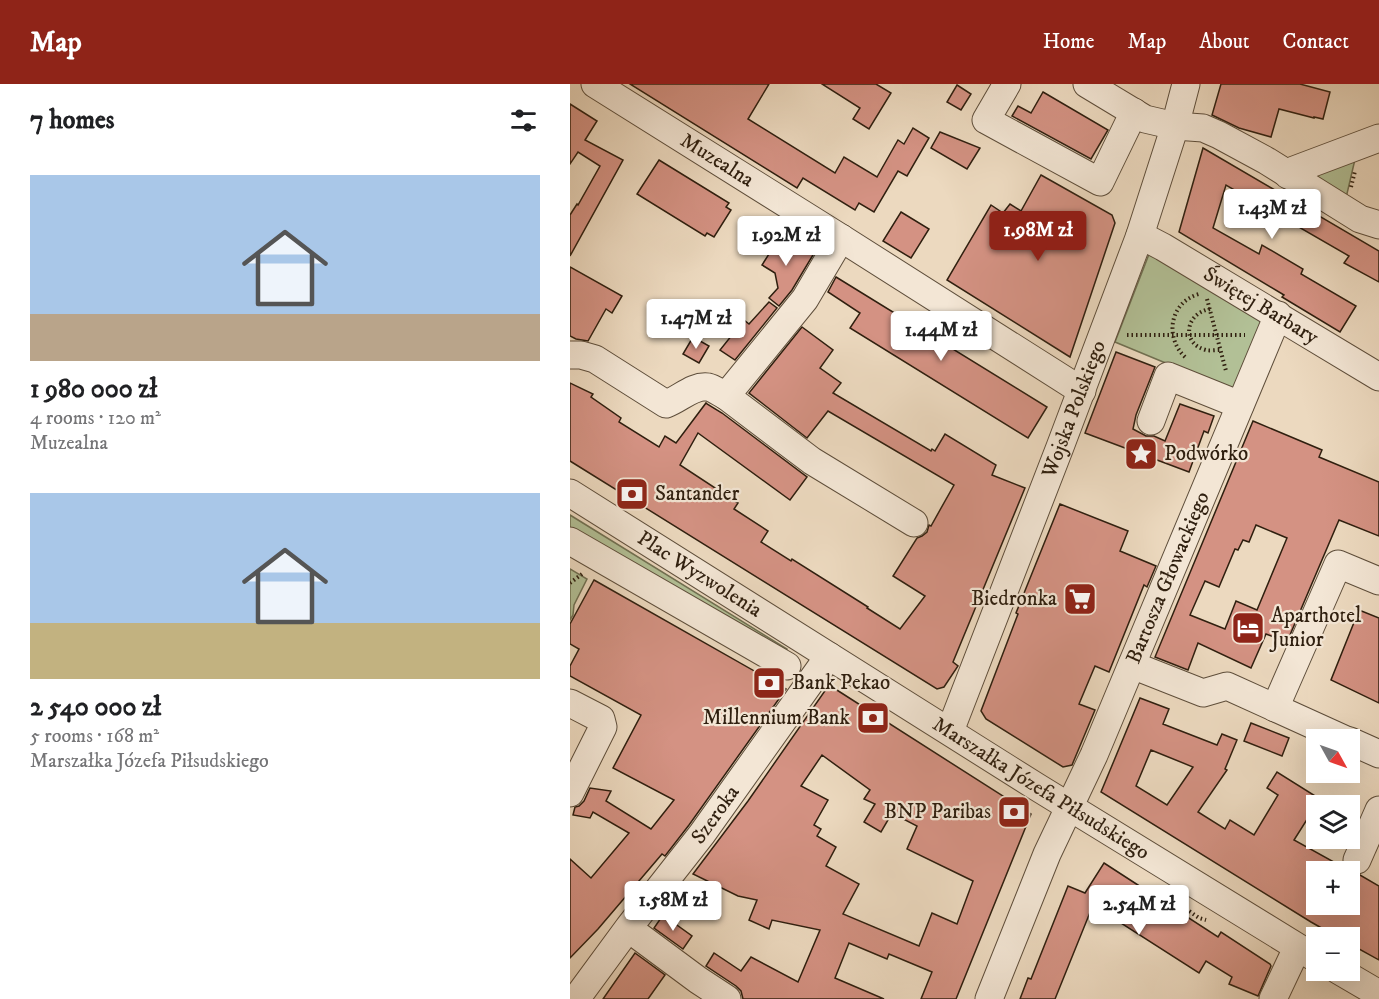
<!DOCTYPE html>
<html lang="en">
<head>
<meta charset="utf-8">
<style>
	body { margin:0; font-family:"IM FELL DW Pica",serif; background:#f6f6f6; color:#202124; height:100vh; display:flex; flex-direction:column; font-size:22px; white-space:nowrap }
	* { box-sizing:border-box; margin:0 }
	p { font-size:20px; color:#757577 }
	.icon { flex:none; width:33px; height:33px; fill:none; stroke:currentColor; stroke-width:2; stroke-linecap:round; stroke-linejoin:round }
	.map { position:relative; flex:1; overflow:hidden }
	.details { display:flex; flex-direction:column; background:#fff; width:570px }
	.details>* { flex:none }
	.needle { width:39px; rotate:130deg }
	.controls { position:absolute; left:736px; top:645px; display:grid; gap:12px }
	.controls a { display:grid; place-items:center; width:54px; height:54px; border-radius:0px; background:#fff; box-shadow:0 6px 24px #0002; font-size:30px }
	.price { position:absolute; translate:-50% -51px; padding:0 14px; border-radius:6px; background:#fff; color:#222; font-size:20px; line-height:39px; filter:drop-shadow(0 2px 3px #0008) }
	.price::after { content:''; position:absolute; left:50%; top:36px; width:18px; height:14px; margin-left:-9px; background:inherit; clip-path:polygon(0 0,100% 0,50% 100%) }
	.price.selected { background:#8f2418; color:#fff }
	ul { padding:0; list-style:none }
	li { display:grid; align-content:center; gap:12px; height:318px; padding:0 30px }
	li span { display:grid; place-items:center; height:186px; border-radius:0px; color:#555 }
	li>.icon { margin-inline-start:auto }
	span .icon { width:108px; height:108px; fill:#fffc; stroke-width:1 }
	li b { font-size:26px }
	h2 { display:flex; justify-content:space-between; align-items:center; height:72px; padding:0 30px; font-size:26px }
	header { display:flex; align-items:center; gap:36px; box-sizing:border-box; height:84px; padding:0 30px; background:#8f2418; color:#fff }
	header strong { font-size:28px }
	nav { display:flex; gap:33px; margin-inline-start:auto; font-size:21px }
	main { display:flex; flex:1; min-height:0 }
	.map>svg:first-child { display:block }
</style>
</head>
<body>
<header>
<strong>Map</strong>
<nav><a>Home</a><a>Map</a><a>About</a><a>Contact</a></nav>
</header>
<main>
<section class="details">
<h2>7 homes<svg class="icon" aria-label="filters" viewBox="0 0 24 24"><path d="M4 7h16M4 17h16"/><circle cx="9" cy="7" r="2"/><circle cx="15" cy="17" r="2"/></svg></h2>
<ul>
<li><span style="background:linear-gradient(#a9c7e8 75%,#b9a48a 0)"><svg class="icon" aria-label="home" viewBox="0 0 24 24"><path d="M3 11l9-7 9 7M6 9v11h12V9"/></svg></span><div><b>1 980 000 zł</b><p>4 rooms · 120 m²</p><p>Muzealna</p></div></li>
<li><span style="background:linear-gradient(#a9c7e8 70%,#c2b280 0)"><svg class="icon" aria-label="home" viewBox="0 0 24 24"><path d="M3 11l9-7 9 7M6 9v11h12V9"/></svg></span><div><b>2 540 000 zł</b><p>5 rooms · 168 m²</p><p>Marszałka Józefa Piłsudskiego</p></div></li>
</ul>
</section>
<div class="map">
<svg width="809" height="915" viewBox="0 0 809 915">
	<rect width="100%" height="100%" fill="#ecd9bf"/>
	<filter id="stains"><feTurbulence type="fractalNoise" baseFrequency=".00333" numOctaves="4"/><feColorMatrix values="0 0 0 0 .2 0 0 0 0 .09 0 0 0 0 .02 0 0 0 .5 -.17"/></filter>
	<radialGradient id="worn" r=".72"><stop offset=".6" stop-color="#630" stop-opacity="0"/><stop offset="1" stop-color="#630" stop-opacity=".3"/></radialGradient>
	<g fill="#b2c096" stroke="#707052" stroke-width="1.5">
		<polygon points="786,71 776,114 747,92 751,88"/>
		<polygon points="581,165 701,235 668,309 545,258"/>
		<polygon points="0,431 217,565 216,568 0,444"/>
		<polygon points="0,485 17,495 4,521 3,531 0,536"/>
	</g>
	<g fill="#d49283" stroke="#2f1f0f" stroke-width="1.5" fill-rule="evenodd">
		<polygon points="60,0 199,0 178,35 265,89 274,73 307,93 328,56 334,60 343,44 359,54 337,92 328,87 304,128 289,119 285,126 233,94 227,104"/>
		<polygon points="252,0 306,0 321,9 299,45 283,35 290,24"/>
		<polygon points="651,0 730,0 760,8 753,35 744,33 744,34 709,25 701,53 669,44 642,31"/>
		<polygon points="387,1 401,10 391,26 377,18"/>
		<polygon points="473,8 538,46 521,75 442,32 448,22 461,29"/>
		<polygon points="0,20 27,37 15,56 53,76 0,172 0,131 7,120 8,121 30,82 8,68 0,80"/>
		<polygon points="370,48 410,64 397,85 361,64"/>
		<polygon points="633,64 809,167 809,198 774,179 779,172 656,101 643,144 689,170 692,161 733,185 731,190 786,222 770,248 712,213 714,211 609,148"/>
		<polygon points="89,76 159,119 156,123 161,126 144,153 137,149 135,152 67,110"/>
		<polygon points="471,91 542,131 545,139 500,273 377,196 421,121 433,129 440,120 451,127"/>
		<polygon points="331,128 359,145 341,174 313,157"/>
		<polygon points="211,151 243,171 222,206 209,222 199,214 208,204 205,189 192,181"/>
		<polygon points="0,183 52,212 42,229 36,225 18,257 6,255 0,252"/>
		<polygon points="266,193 477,323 458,354 280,244 290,229 258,208"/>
		<polygon points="199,218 207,224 165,276 150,266 174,236 179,240"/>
		<polygon points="232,243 263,266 250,284 271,299 263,309 361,367 362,365 365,367 375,350 426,381 422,391 455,404 383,578 388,582 374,603 367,605 0,377 0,299 23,310 21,313 51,334 49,338 89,363 95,352 106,359 136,319 137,320 152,329 237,393 220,416 128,349 110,381 168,419 164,425 198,447 191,458 221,477 222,475 298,523 297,524 330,545 355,512 323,492 347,454 352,452 357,448 359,441 361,442 384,401 258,327 237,354 179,309"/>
		<polygon points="123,253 139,262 129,279 113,270"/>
		<polygon points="546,268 585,283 566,331 563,345 576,352 584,352 595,357 610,320 644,332 638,349 634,347 619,388 515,349"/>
		<path d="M683,337L752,366L749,373L809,398V452L769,436L717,558L696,550L681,584L628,559L618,586L585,573ZM686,441L717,454L687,526L666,517L655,545L620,531L635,497L649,503L665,465L668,466L673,456L679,458Z"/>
		<polygon points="490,420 558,447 550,467 586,482 577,503 574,501 539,588 525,582 509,620 525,626 502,681 493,683 416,635 411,627 448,530 446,529"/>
		<polygon points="24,496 216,605 119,741 95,772 92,770 28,845 0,874 0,775 21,794 59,749 23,728 20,734 3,731 5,723 9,722 14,717 20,704 41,707 36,717 81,745 104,716 43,684 71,631 0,592 0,582 9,565 0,560 0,540"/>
		<polygon points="789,526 809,534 809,619 761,596"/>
		<path d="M259,601L461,730L386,915H351L362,888L319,870L317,875L279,859L265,894L314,915H173L171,907L166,902L136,882L144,869L171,887L181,873L228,898L250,846L202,836L199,845L179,836L187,816L168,812L123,790L178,717ZM252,671L300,706L294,715L305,720L294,738L311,748L322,729L347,742L337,765L403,797L387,840L362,829L349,862L273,830L289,800L256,782L266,763L247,752L251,745L244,741L258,716L231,702Z"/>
		<path d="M570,614L599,625L593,640L647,661L652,650L667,656L655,685L657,686L628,728L655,745L660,736L684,751L708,711L697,704L707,688L750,715L724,756L773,783L777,788H747V820H780V790L790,791L809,802V876L780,860V854H769L741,838L531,708ZM581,666L623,683L597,721L566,702Z"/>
		<polygon points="681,639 719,654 712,672 674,657"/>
		<polygon points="534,779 648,853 651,848 700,880 701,882 688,912 659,900 662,893 636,877 629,889 523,821 485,915 450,915 458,894 461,895 498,802 515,809"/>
		<polygon points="93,831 122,852 113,865 84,844"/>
		<polygon points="65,869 95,891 78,915 33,915"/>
	</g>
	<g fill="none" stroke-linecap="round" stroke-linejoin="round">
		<g stroke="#5e4e3b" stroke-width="29">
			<g id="minor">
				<path id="s1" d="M25,0L271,154L512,307"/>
				<polyline points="437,0 416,36 530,98 564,28"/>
				<polyline points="517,0 575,35 605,42 633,44 649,51 697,77 790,135 809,141"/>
				<polyline points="718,91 724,86 809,54"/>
				<path id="s2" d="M570,151L593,163L809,293"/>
				<polyline points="271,154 235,215 156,312 242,377 344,439"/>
				<path d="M0,271H11L25,275L96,320C110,315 123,301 138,303C143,304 150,309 156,312"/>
				<polyline points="581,337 598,292 670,321"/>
				<path id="s3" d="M0,409L467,703L747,875"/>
				<polyline points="0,457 217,582"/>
				<polyline points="562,581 633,609 657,602 776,656"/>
				<polyline points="0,619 31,635 33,643 0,709"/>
				<polyline points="705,624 768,480 809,497"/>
				<path id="s4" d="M380,647L490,363L570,151L605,42L616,0"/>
				<polyline points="780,657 809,670"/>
				<polyline points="787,776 809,726"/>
				<polyline points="70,853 128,896 157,915"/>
				<polyline points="768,886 809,910"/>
				<path id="s5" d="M6,915L59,843L132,750L259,572"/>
				<path id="s6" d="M419,915L477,770L524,671L708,231"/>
				<polyline points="703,915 727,864"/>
			</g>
		</g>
		<g stroke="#2f1f0f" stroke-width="4" stroke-dasharray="1.5 3" stroke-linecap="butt">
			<polyline points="781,103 785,87"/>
			<polyline points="637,215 656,287"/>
			<path d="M640,225C615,229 611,260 636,266C640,267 646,266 651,266"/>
			<polyline points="557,251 675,251"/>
			<path d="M615,273C594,253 600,218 629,210"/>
			<polyline points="0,499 12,490"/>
			<polyline points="612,822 629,834 636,836"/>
		</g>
		<use href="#minor" stroke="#f3e6d5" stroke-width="27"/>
	</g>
	<defs>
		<g id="sight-square" transform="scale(1.725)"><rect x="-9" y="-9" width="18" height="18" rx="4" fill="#8f2418" stroke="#f3e6d5"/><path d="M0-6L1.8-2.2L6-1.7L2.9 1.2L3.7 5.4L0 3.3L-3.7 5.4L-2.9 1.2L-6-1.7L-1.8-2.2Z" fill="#fff"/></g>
		<g id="bank-square" transform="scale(1.725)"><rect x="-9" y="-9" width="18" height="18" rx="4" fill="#8f2418" stroke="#f3e6d5"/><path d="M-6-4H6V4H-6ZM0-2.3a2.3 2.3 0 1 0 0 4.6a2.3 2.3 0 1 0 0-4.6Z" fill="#fff"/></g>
		<g id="supermarket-square" transform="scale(1.725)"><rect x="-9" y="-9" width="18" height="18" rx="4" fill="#8f2418" stroke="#f3e6d5"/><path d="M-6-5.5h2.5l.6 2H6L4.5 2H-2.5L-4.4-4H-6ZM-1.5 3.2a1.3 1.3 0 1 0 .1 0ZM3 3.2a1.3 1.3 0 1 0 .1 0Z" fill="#fff"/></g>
		<g id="hotel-square" transform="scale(1.725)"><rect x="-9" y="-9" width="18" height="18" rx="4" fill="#8f2418" stroke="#f3e6d5"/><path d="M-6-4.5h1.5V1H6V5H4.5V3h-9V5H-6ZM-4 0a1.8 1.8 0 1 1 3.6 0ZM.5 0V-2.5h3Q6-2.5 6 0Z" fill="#fff"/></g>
	</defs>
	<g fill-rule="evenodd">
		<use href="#sight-square" x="571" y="370"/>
		<use href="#bank-square" x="62" y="410"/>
		<use href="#supermarket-square" x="510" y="515"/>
		<use href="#hotel-square" x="678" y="544"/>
		<use href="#bank-square" x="199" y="599"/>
		<use href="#bank-square" x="303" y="634"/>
		<use href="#bank-square" x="444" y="728"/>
	</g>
	<g text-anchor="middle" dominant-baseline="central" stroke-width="4.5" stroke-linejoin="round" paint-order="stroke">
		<g font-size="21" fill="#2f1f0f" stroke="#f3e6d5">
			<text stroke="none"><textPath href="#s1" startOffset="144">Muzealna</textPath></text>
			<text stroke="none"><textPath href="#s2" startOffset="140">Świętej Barbary</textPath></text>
			<text stroke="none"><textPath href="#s4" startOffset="345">Wojska Polskiego</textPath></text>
			<text stroke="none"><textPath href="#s3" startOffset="153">Plac Wyzwolenia</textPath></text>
			<text stroke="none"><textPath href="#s6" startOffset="458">Bartosza Głowackiego</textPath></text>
			<text stroke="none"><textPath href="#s3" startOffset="556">Marszałka Józefa Piłsudskiego</textPath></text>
			<text stroke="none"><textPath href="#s5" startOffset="231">Szeroka</textPath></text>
		</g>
		<g font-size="21" fill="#2f1f0f" stroke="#f3e6d5" text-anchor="start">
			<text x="594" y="370">Podwórko</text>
			<text x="85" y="410">Santander</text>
			<text x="487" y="515" text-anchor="end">Biedronka</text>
			<text x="701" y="532">Aparthotel<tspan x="701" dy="24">Junior</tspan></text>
			<text x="222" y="599">Bank Pekao</text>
			<text x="280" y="634" text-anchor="end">Millennium Bank</text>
			<text x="421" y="728" text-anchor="end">BNP Paribas</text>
		</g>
	</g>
	<rect width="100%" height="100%" filter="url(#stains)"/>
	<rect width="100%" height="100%" fill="url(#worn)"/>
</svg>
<div class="controls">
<a><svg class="needle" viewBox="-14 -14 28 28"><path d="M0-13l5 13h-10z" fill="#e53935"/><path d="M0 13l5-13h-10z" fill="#757577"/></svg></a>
<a><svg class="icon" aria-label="layers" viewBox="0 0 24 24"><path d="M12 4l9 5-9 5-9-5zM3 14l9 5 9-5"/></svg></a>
<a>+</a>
<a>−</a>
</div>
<b class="price" style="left:702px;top:156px">1.43M zł</b>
<b class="price selected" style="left:468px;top:178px">1.98M zł</b>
<b class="price" style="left:216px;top:183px">1.92M zł</b>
<b class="price" style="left:126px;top:266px">1.47M zł</b>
<b class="price" style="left:371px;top:278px">1.44M zł</b>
<b class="price" style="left:103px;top:848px">1.58M zł</b>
<b class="price" style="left:569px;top:852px">2.54M zł</b>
</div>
</main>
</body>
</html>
